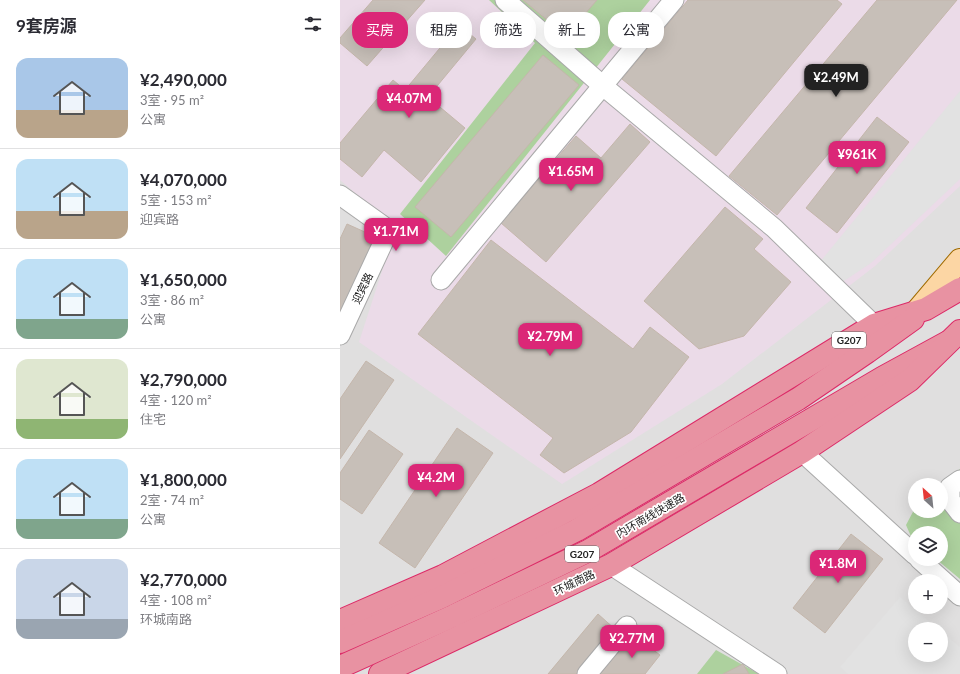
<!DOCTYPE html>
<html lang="zh">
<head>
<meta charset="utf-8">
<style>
	body { margin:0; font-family:Lato,"Noto Sans SC",sans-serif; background:#f7f7f7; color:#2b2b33; height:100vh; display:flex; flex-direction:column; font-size:15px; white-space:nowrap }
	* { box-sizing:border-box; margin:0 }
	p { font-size:13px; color:#7c7c81 }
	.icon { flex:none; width:22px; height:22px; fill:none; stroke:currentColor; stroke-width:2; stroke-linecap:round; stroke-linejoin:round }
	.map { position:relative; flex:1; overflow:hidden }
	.side { display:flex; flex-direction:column; background:#fff; width:340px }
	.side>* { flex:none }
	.top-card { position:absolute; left:12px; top:12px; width:380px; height:36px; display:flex; gap:8px }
	.needle { width:26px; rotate:333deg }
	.controls { position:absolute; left:568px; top:478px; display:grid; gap:8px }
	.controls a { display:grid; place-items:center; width:40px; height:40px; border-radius:50%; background:#fff; box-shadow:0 4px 16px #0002; font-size:20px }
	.price { position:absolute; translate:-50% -34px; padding:0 9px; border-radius:8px; background:#db2777; color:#fff; font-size:13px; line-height:26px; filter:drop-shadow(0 1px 2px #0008) }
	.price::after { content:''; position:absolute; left:50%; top:24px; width:12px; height:9px; margin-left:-6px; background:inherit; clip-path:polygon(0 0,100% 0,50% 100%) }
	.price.active { background:#222; color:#fff }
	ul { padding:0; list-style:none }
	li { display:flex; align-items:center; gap:12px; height:100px; padding:0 16px }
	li+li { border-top:1px solid #e1e1e2 }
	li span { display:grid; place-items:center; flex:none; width:112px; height:80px; border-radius:12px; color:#555 }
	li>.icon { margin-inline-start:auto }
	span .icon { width:48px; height:48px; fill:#fffc; stroke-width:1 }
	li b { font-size:17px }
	h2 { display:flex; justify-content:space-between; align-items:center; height:48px; padding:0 16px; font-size:17px }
	.chip { padding:0 14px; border-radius:16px; background:#fff; box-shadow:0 4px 16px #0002; font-size:14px; line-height:36px }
	.chip.active { background:#db2777; color:#fff }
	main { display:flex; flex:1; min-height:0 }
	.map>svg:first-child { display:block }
</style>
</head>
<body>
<main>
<section class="side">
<h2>9套房源<svg class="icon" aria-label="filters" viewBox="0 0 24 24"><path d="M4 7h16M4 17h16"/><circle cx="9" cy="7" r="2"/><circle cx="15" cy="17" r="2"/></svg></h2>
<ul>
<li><span style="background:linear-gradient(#a9c7e8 65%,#b9a48a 0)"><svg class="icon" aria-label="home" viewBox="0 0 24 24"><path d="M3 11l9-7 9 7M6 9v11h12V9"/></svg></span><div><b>¥2,490,000</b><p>3室 · 95 m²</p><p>公寓</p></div></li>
<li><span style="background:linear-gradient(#bfe0f5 65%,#b9a48a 0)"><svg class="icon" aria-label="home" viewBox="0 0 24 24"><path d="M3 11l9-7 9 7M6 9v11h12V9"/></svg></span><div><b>¥4,070,000</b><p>5室 · 153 m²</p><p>迎宾路</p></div></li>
<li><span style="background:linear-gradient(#bfe0f5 75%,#7fa58c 0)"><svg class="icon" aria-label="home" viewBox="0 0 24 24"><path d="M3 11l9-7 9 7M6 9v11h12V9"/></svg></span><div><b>¥1,650,000</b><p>3室 · 86 m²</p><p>公寓</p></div></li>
<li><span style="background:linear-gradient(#dfe7d0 75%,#8fb573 0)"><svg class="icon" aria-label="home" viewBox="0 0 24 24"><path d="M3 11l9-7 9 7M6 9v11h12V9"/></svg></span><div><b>¥2,790,000</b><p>4室 · 120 m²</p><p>住宅</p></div></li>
<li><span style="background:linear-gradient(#bfe0f5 75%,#7fa58c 0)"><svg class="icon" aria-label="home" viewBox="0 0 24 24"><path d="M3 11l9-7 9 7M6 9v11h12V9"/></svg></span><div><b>¥1,800,000</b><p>2室 · 74 m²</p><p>公寓</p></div></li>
<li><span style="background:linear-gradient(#c9d6e8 75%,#9aa5b1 0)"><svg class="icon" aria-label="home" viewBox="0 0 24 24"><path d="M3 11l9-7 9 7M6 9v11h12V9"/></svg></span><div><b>¥2,770,000</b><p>4室 · 108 m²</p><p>环城南路</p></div></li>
</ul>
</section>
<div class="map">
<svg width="620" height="674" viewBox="0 0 620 674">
	<rect width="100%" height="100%" fill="#f2efe9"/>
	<path fill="#e0dfdf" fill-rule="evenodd" d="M0,0H620V674H0ZM575,485H601V511H575ZM575,533H601V559H575ZM575,581H601V607H575ZM575,629H601V655H575Z"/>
	<polygon fill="#ebdbe8" points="0,0 620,0 620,186 535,266 382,384 222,484 19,342 56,228 0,180"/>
	<g fill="#add19e">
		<polygon points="149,0 310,0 106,256 60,214 195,43"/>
		<polygon points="620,469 620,579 596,559 601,559 601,533 575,533 575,542 573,541 566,525 575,508 575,511 601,511 601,485 599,485"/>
		<polygon points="376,650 419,674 357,674"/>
	</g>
	<g fill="#e2e2e2">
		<polygon points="620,91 620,179 531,263 495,287 475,268"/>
		<polygon points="560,597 598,629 575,629 575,655 601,655 601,631 620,647 620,674 508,674 500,667"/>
	</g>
	<g fill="#c7bfb8" stroke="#c4b6ab">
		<polygon points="33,0 85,0 27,66 0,43 0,38"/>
		<polygon points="183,0 257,0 226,36"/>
		<polygon points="348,0 497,0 502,4 376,156 282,79"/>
		<polygon points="537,0 617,0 437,215 389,176"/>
		<polygon points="119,25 136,39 88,97 125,128 81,182 44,150 22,177 0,159 0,143 53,80 65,90"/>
		<polygon points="203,55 239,85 111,237 75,207"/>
		<polygon points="537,117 569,142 497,233 466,208"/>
		<polygon points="290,124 310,142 206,262 161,223 236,136 261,158"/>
		<polygon points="385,207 423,239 414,249 451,282 404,336 359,349 304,301"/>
		<polygon points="7,224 36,237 0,313 0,239"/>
		<polygon points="151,240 293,349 310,327 349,357 291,432 224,473 200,455 213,438 78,334"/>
		<polygon points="26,361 54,380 0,459 0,399"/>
		<polygon points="117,428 153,453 75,568 39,543"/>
		<polygon points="29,430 63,454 22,514 0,499 0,473"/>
		<polygon points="511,534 543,559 485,633 453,608"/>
		<polygon points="258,614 276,630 239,674 208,674"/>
		<polygon points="292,634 320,655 305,674 260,674"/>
		<polygon points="403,664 409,674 383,674"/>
	</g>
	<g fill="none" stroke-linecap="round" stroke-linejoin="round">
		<g stroke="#a9a9a9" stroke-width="21">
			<g id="minor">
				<polyline points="165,0 263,86 434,228 534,325"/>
				<polyline points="0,195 49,230 0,335"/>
				<polyline points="101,280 334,0"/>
				<polyline points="462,452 575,555"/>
				<polyline points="620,480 610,487 610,500 620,513"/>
				<polyline points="579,559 620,596"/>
				<polyline points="271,565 437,674"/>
				<polyline points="247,674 287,626"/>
			</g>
		</g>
		<g stroke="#a06b00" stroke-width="24">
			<polyline id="major" points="576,312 620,260"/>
		</g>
		<g stroke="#dc2a67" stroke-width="24">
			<g id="highway">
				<polyline points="0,621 103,576 259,494 534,325 586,309 620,289"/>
				<polyline points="0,642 102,597 237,530 458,399 527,352 573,319"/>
				<polyline points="0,667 113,616 248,551 542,378 608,342"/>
				<polyline points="40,674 271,565 462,452 570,380 620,331"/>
			</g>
		</g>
		<use href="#minor" stroke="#fff" stroke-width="19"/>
		<use href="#major" stroke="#fcd6a4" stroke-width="22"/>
		<use href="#highway" stroke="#e892a2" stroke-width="22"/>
	</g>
	<g text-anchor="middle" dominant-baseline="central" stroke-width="3.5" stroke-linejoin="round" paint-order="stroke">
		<g fill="#fff" stroke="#646464" stroke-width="1">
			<rect x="492" y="332" width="34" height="16" rx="3"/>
			<rect x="225" y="546" width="34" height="16" rx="3"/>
		</g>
		<g font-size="10" font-weight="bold" fill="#222">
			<text x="509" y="340">G207</text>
			<text x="242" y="554">G207</text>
		</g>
		<g font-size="11" fill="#222" stroke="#fff">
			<text transform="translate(22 288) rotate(-65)">迎宾路</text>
			<text transform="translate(310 515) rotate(-30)">内环南线快速路</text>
			<text transform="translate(234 582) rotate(-25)">环城南路</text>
		</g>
	</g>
</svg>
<div class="controls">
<a><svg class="needle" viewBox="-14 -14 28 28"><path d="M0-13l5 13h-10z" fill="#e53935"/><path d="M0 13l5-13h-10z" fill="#7c7c81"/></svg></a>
<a><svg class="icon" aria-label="layers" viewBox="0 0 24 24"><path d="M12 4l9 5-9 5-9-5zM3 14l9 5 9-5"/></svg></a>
<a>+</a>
<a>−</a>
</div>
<b class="price active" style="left:496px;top:98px">¥2.49M</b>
<b class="price" style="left:69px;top:119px">¥4.07M</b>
<b class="price" style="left:517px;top:175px">¥961K</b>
<b class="price" style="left:231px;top:192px">¥1.65M</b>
<b class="price" style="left:56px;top:252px">¥1.71M</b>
<b class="price" style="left:210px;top:357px">¥2.79M</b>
<b class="price" style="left:96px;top:498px">¥4.2M</b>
<b class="price" style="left:498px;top:584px">¥1.8M</b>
<b class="price" style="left:292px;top:659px">¥2.77M</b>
<div class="top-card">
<a class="chip active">买房</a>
<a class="chip">租房</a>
<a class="chip">筛选</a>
<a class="chip">新上</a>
<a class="chip">公寓</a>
</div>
</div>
</main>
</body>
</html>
